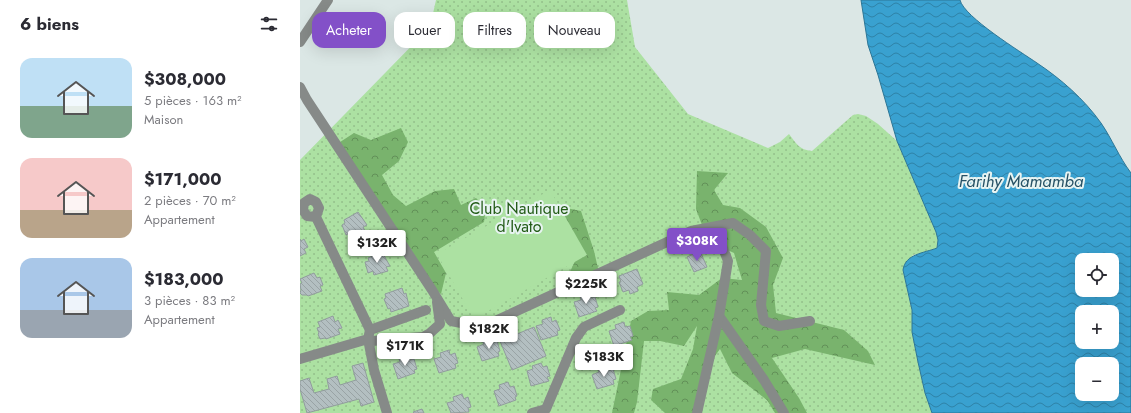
<!DOCTYPE html>
<html lang="fr">
<head>
<meta charset="utf-8">
<style>
	body { margin:0; font-family:Jost,sans-serif; background:#f7f7f7; color:#2b2b33; height:100vh; display:flex; flex-direction:column; font-size:15px; white-space:nowrap }
	* { box-sizing:border-box; margin:0 }
	p { font-size:13px; color:#7c7c81 }
	.icon { flex:none; width:22px; height:22px; fill:none; stroke:currentColor; stroke-width:2; stroke-linecap:round; stroke-linejoin:round }
	.map { position:relative; flex:1; overflow:hidden }
	.details { display:flex; flex-direction:column; background:#fff; width:300px }
	.details>* { flex:none }
	.hud { position:absolute; left:12px; top:12px; width:380px; height:36px; display:flex; gap:8px }
	.tools { position:absolute; left:775px; top:253px; display:grid; gap:8px }
	.tools a { display:grid; place-items:center; width:44px; height:44px; border-radius:8px; background:#fff; box-shadow:0 4px 16px #0002; font-size:20px }
	.price { position:absolute; translate:-50% -34px; padding:0 9px; border-radius:4px; background:#fff; color:#222; font-size:13px; line-height:26px; filter:drop-shadow(0 1px 2px #0008) }
	.price::after { content:''; position:absolute; left:50%; top:24px; width:12px; height:9px; margin-left:-6px; background:inherit; clip-path:polygon(0 0,100% 0,50% 100%) }
	.price.on { background:#8350c8; color:#fff }
	ul { padding:0; list-style:none }
	li { display:flex; align-items:center; gap:12px; height:100px; padding:0 20px }
	li span { display:grid; place-items:center; flex:none; width:112px; height:80px; border-radius:12px; color:#555 }
	li>.icon { margin-inline-start:auto }
	span .icon { width:48px; height:48px; fill:#fffc; stroke-width:1 }
	li b { font-size:17px }
	h2 { display:flex; justify-content:space-between; align-items:center; height:48px; padding:0 20px; font-size:17px }
	.tag { padding:0 14px; border-radius:12px; background:#fff; box-shadow:0 4px 16px #0002; font-size:14px; line-height:36px }
	.tag.on { background:#8350c8; color:#fff }
	main { display:flex; flex:1; min-height:0 }
	.map>svg:first-child { display:block }
</style>
</head>
<body>
<main>
<section class="details">
<h2>6 biens<svg class="icon" aria-label="filters" viewBox="0 0 24 24"><path d="M4 7h16M4 17h16"/><circle cx="9" cy="7" r="2"/><circle cx="15" cy="17" r="2"/></svg></h2>
<ul>
<li><span style="background:linear-gradient(#bfe0f5 60%,#7fa58c 0)"><svg class="icon" aria-label="home" viewBox="0 0 24 24"><path d="M3 11l9-7 9 7M6 9v11h12V9"/></svg></span><div><b>$308,000</b><p>5 pièces · 163 m²</p><p>Maison</p></div></li>
<li><span style="background:linear-gradient(#f6c9c9 65%,#b9a48a 0)"><svg class="icon" aria-label="home" viewBox="0 0 24 24"><path d="M3 11l9-7 9 7M6 9v11h12V9"/></svg></span><div><b>$171,000</b><p>2 pièces · 70 m²</p><p>Appartement</p></div></li>
<li><span style="background:linear-gradient(#a9c7e8 65%,#9aa5b1 0)"><svg class="icon" aria-label="home" viewBox="0 0 24 24"><path d="M3 11l9-7 9 7M6 9v11h12V9"/></svg></span><div><b>$183,000</b><p>3 pièces · 83 m²</p><p>Appartement</p></div></li>
</ul>
</section>
<div class="map">
<svg width="831" height="413" viewBox="0 0 831 413">
	<defs>
		<pattern id="green-dots" width="8" height="8" patternUnits="userSpaceOnUse"><rect width="8" height="8" fill="#ace1a2"/><path d="M2 2h.1M6 6h.1" fill="none" stroke="#93c08a" stroke-width="1.8" stroke-linecap="round"/></pattern>
		<pattern id="forest-crowns" width="20" height="18" patternUnits="userSpaceOnUse"><rect width="20" height="18" fill="#79b36d"/><path d="M2 6a3 3 0 1 1 6 0M12 15a3 3 0 1 1 6 0" fill="none" stroke="#629058"/></pattern>
		<pattern id="water-waves" width="16" height="10" patternUnits="userSpaceOnUse"><rect width="16" height="10" fill="#39a1d0"/><path d="M0 5q4-4 8 0t8 0" fill="none" stroke="#2e82a7"/></pattern>
		<pattern id="building-back-hatch" width="6" height="6" patternUnits="userSpaceOnUse"><rect width="6" height="6" fill="#b3bfc1"/><path d="M-1 5l2 2M0 0l6 6M5-1l2 2" fill="none" stroke="#99a3a5"/></pattern>
	</defs>
	<rect width="100%" height="100%" fill="#dbe7e5"/>
	<path fill="url(#green-dots)" d="M136,0H327L335,47L388,114L468,148L480,142L489,134C496,143 499,150 512,151L553,115L558,114L566,116L578,124L597,141L636,232L638,240L637,248L627,252L613,255L603,270L612,311V332L618,362L625,393L632,413H0V160L130,27Z"/>
	<g fill="url(#forest-crowns)">
		<polygon points="101,128 108,142 99,161 82,175 93,195 106,206 135,191 154,189 161,205 176,198 186,208 184,222 134,252 146,273 141,294 126,282 37,144 54,133 71,140"/>
		<polygon points="397,171 428,173 414,190 423,205 440,208 466,227 483,258 473,285 476,313 544,330 568,351 575,365 505,349 472,358 499,398 507,413 475,413 467,400 432,373 420,349 412,360 400,413 365,413 351,400 353,389 381,379 393,349 397,326 384,346 360,341 344,341 337,402 334,413 312,413 331,321 348,311 369,310 367,292 399,295 422,278 442,280 434,253 408,241 396,209"/>
		<polygon points="266,208 281,211 294,251 303,290 289,307 282,301 269,274 275,261 258,214"/>
	</g>
	<polygon fill="#ace1a2" points="250,190 287,255 174,319 137,254"/>
	<path fill="url(#water-waves)" stroke="#2c7696" fill-rule="evenodd" d="M561,0H660C664,17 721,52 737,63C761,79 784,99 801,123C812,139 819,157 831,173V413H632L625,393L618,362L612,332V310L603,270C605,254 624,253 637,248L638,240L636,232L597,141L578,75L568,45ZM782,260H812V290H782ZM782,312H812V342H782ZM782,364H812V394H782Z"/>
	<g fill="url(#building-back-hatch)" stroke="#919c9d">
		<polygon points="58,212 67,225 63,227 65,231 52,236 51,233 46,235 42,225 45,223 44,220"/>
		<polygon points="0,239 1,241 4,239 8,247 4,249 6,253 0,256"/>
		<polygon points="400,251 407,267 394,272 387,257"/>
		<polygon points="82,252 90,266 86,267 88,271 74,275 73,271 68,273 65,262 69,261 68,258"/>
		<polygon points="337,269 343,284 337,287 338,291 330,294 329,290 323,292 319,282 321,282 319,276"/>
		<polygon points="14,273 17,278 20,277 23,285 20,286 22,291 8,296 7,295 2,295 0,293 1,290 0,284 2,283 0,279"/>
		<polygon points="102,288 104,294 106,293 109,306 91,312 90,308 88,309 84,299 86,298 85,294"/>
		<polygon points="289,294 291,298 295,297 298,307 295,308 297,311 279,317 274,302 281,300 280,296"/>
		<polygon points="33,316 35,322 38,320 42,328 38,329 40,334 26,339 25,338 20,339 18,334 19,333 17,328 20,327 18,322"/>
		<polygon points="251,317 252,322 256,320 260,330 257,331 258,335 241,340 236,326 243,324 242,320"/>
		<polygon points="324,322 325,327 330,326 333,336 330,337 332,340 314,346 309,331 316,329 315,325"/>
		<polygon points="234,327 246,356 212,370 200,341"/>
		<polygon points="191,338 193,343 197,341 200,351 198,352 199,356 182,361 177,347 184,344 182,341"/>
		<polygon points="149,350 150,355 155,353 158,363 155,364 156,368 139,373 134,359 141,357 140,353"/>
		<polygon points="108,356 110,360 114,359 117,369 114,370 115,373 98,379 93,364 100,362 99,359"/>
		<polygon points="63,363 74,402 61,406 59,399 7,413 0,389 0,381 9,378 14,393 29,389 27,379 37,376 40,385 56,380 52,366"/>
		<polygon points="241,363 243,367 247,366 250,376 247,377 249,381 231,386 227,371 233,369 232,366"/>
		<polygon points="307,366 308,371 313,369 316,379 313,380 314,384 297,389 292,375 299,372 298,369"/>
		<polygon points="208,382 210,387 214,386 217,396 215,397 216,400 199,406 194,391 200,389 199,385"/>
		<polygon points="162,394 164,399 168,397 171,407 168,408 169,412 151,413 147,403 154,401 153,397"/>
		<polygon points="122,409 124,413 114,413 113,412"/>
	</g>
	<g fill="none" stroke-linecap="round" stroke-linejoin="round">
		<g stroke="#868a88" stroke-width="10">
			<polyline points="0,42 28,0"/>
			<polyline points="0,87 7,100 132,290 151,321 182,327 391,231 433,223 450,235 466,251 461,305 464,321 479,326 510,321"/>
			<polyline points="16,217 7,216 3,210 4,203 10,199 16,202 19,208 16,217 70,330"/>
			<polyline points="419,316 464,380 484,413"/>
			<polyline points="0,359 68,339 70,330 126,310"/>
			<polyline points="87,413 74,370 68,339 72,341 123,337 130,333 140,324 137,302"/>
			<polyline points="232,413 246,409 276,338 284,327 320,310"/>
			<polyline points="397,413 419,316 428,261 421,243 410,235 397,232"/>
		</g>
	</g>
	<g text-anchor="middle" dominant-baseline="central" stroke-width="4" stroke-linejoin="round" paint-order="stroke">
		<g font-size="16" fill="#235c17" stroke="#e8f4f2">
			<text x="219" y="208">Club Nautique<tspan x="219" dy="18">d'Ivato</tspan></text>
		</g>
		<g font-size="17" font-style="italic" fill="#275266" stroke="#e8f4f2">
			<text x="721" y="181">Farihy Mamamba</text>
		</g>
	</g>
</svg>
<div class="tools">
<a><svg class="icon" aria-label="locate" viewBox="0 0 24 24"><circle cx="12" cy="12" r="6"/><path d="M12 2v4M12 18v4M2 12h4M18 12h4"/></svg></a>
<a>+</a>
<a>−</a>
</div>
<b class="price on" style="left:397px;top:262px">$308K</b>
<b class="price" style="left:77px;top:264px">$132K</b>
<b class="price" style="left:286px;top:305px">$225K</b>
<b class="price" style="left:189px;top:350px">$182K</b>
<b class="price" style="left:105px;top:367px">$171K</b>
<b class="price" style="left:304px;top:378px">$183K</b>
<div class="hud">
<a class="tag on">Acheter</a>
<a class="tag">Louer</a>
<a class="tag">Filtres</a>
<a class="tag">Nouveau</a>
</div>
</div>
</main>
</body>
</html>
